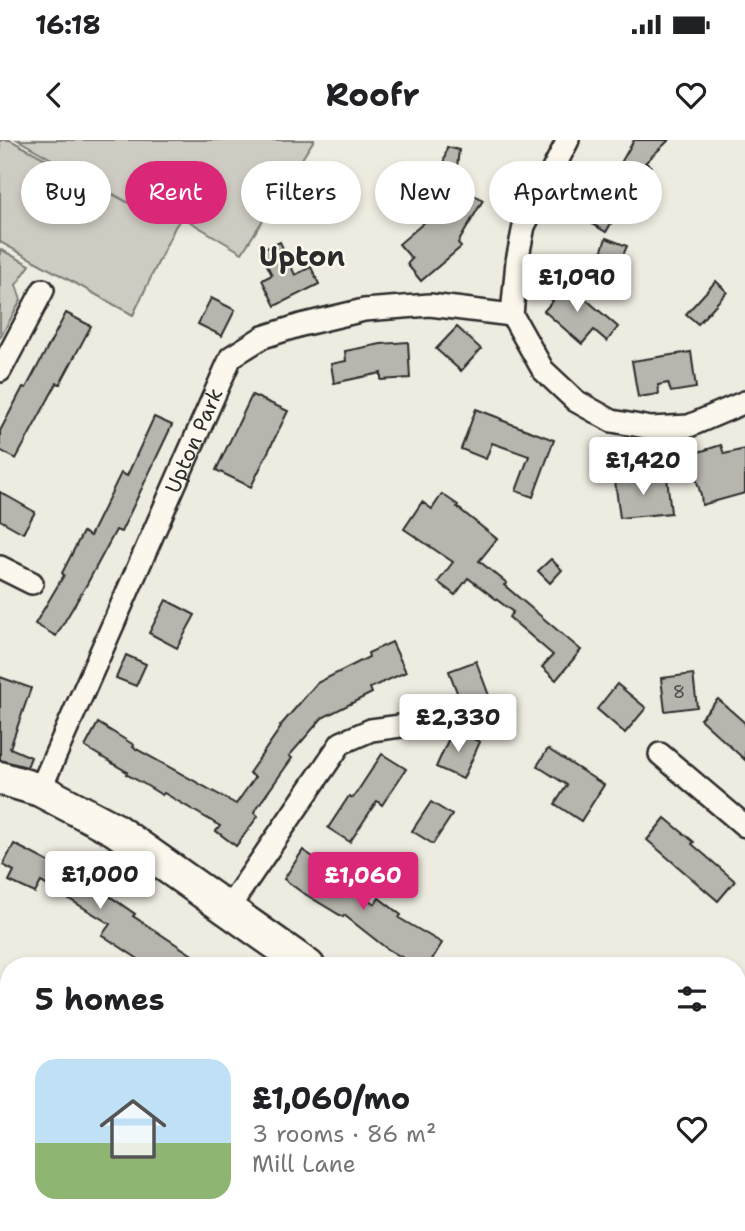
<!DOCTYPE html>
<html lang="en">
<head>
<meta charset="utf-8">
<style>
	body { margin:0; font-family:"Shantell Sans",sans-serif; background:#f2f2f2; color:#202124; height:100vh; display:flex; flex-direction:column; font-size:26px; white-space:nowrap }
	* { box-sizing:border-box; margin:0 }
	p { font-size:23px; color:#757577 }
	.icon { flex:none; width:38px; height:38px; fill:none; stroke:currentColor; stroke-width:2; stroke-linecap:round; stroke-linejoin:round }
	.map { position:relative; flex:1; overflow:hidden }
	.side { position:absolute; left:0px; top:817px; width:746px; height:275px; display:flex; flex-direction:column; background:#fff; border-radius:28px 28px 0 0; box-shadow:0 4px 10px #0003 }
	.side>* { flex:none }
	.hud { position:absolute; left:21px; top:21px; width:704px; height:63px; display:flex; gap:14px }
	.price { position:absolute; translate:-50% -60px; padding:0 16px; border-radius:7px; background:#fff; color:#222; font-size:23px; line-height:46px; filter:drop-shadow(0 2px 4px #0008) }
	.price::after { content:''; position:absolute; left:50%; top:42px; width:21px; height:16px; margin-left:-10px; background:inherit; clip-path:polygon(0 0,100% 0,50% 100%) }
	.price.current { background:#db2777; color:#fff }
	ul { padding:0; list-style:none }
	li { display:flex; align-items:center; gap:21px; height:175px; padding:0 35px }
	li+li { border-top:2px solid #e0e0e0 }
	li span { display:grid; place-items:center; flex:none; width:196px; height:140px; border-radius:21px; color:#555 }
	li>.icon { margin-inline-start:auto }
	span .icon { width:84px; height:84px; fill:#fffc; stroke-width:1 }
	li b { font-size:30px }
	h2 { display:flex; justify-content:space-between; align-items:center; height:84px; padding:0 35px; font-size:30px }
	.chip { padding:0 24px; border-radius:32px; background:#fff; box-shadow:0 4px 10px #0003; font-size:24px; line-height:63px }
	.chip.current { background:#db2777; color:#fff }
	.status { display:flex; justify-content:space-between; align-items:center; height:49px; padding:0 35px; background:#fff; direction:ltr }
	.status svg { height:19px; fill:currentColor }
	header { display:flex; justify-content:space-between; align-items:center; height:91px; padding:0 35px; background:#fff; font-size:32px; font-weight:700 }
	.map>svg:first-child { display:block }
</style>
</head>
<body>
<div class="status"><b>16:18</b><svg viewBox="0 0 49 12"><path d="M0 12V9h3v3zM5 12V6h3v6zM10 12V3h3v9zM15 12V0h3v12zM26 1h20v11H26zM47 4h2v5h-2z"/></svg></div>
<header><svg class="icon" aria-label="back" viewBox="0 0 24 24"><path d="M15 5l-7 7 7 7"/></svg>Roofr<svg class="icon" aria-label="heart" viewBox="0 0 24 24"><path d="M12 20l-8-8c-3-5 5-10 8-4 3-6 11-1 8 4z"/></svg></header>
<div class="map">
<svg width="745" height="1091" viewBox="0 0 745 1091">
	<rect width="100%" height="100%" fill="#eeebe0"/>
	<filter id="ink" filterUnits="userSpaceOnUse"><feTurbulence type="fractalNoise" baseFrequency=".0143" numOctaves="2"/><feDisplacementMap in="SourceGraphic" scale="14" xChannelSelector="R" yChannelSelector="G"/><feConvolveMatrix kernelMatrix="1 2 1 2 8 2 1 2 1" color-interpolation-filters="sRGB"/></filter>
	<g filter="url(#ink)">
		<g fill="#cecbc2" stroke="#7c7b76" stroke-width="2">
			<polygon points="0,0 10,0 131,64 18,0 314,0 242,113 182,77 175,87 133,175 0,102"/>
			<polygon points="0,109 30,125 16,145 21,160 0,198"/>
			<polygon points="0,916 9,921 9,1083 268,1083 280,1091 0,1091"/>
			<polygon points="737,1059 745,1061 745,1091 643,1091 649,1083 737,1083"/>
		</g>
		<g fill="#b8b5ae" stroke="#2b2b2b" stroke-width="2">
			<polygon points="634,0 669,0 645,23 651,26 643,40 638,37 606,92 569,70 595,25 614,35"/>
			<polygon points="447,7 459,10 455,44 483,60 458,103 461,107 421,141 407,124 412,119 399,104 440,69 405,51 437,53"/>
			<polygon points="606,98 627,106 621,120 601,113"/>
			<polygon points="280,102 295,135 311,127 319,144 275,166 262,140 272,135 260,111"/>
			<polygon points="561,138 618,187 607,201 594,190 582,204 544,171 553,161 547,155"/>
			<polygon points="716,141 727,152 698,184 686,174"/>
			<polygon points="211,158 235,170 222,196 198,184"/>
			<polygon points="66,173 91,186 60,244 57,243 16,319 0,310 0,291 23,247 26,248"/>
			<polygon points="457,187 481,209 461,231 436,209"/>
			<polygon points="408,202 410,238 381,240 381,233 334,243 331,224 346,221 345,211 381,204"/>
			<polygon points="691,212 696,248 671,252 668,243 658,245 659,254 638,257 632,221"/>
			<polygon points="252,255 288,271 251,347 216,330"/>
			<polygon points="476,269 502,279 501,280 554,300 533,357 516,351 529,316 492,303 486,319 461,309"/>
			<polygon points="154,277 172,285 121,392 116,390 87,444 56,496 35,484 64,435 62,433 83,392 90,396 121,333 127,336"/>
			<polygon points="721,305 724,314 745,309 745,353 702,365 701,355 689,315"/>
			<polygon points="667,337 671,373 620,378 615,341"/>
			<polygon points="0,352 35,372 23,393 0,380"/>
			<polygon points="442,354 458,365 457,367 497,399 479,421 507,443 504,445 581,510 556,540 542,527 553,515 509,477 513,472 468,438 455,455 438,442 453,422 404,389 422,362 432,369"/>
			<polygon points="551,419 562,430 550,443 538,431"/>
			<polygon points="166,460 195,475 177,508 149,493"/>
			<polygon points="392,502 406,532 370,548 372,553 322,578 289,616 292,618 254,672 258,676 236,706 216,691 220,686 164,653 162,655 144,644 126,634 127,632 85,607 98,583 134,605 133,607 236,664 255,637 249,633 281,587 280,586 317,543 369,517 368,513"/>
			<polygon points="126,515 146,524 136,546 116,538"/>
			<polygon points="476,521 491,561 464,571 449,531"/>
			<polygon points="693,534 697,567 665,571 661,538"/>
			<polygon points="0,537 31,548 10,608 31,617 27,627 0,620"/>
			<polygon points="617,544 646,568 625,593 597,569"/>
			<polygon points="718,559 745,583 745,620 700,579"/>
			<polygon points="453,589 480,602 463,639 436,627"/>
			<polygon points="548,609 604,645 581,681 555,664 567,645 537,626"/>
			<polygon points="382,614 406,629 382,665 377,661 350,702 328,688 349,656 353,658"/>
			<polygon points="431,662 452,675 433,704 412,691"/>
			<polygon points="665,678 694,702 692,704 735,741 718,761 647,700"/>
			<polygon points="14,704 47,721 103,756 105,753 135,774 133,776 209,826 149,826 102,795 110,784 41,742 35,753 9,741 14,731 3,725"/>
			<polygon points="303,710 320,722 317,726 375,764 379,758 401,775 399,778 442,803 428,826 417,826 386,808 344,775 343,777 300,751 284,739"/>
		</g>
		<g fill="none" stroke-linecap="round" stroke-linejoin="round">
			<g stroke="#2b2b2b" stroke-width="26">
				<g id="street">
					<polyline points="568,0 524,86 517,121 512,175 543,230 576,261 612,281 651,288 689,286 745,262"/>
					<polyline points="0,231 43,150"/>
					<polyline points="0,427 32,443"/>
					<polyline points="660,614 745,686"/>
					<path id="s1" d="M40,650L231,217L263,197L301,185L364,170L430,165L512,175"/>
					<polyline points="227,770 341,603 371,590 408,585"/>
				</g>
			</g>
			<g stroke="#2b2b2b" stroke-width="37">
				<g id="secondary">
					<polyline points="0,638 40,650 114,689 308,826"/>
					<polyline points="737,1032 745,1034"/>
				</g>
			</g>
			<use href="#street" stroke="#fbf7ec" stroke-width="21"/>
			<use href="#secondary" stroke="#fbf7ec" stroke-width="32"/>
		</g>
	</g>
	<g text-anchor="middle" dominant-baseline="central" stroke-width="5" stroke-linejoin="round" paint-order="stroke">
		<g font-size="18" fill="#4e4e4c">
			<text x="679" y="552">8</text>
		</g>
		<g font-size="21" fill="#2b2b2b" stroke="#fbf7ec">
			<text stroke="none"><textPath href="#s1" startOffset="382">Upton Park</textPath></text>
		</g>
		<g font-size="28" font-weight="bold" fill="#2b2b2b" stroke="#fbf7ec">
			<text x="302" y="116">Upton</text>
		</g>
	</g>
</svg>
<b class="price" style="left:577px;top:174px">£1,090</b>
<b class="price" style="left:643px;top:357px">£1,420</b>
<b class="price" style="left:458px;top:614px">£2,330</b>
<b class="price" style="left:100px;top:771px">£1,000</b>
<b class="price current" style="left:363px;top:772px">£1,060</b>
<div class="hud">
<a class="chip">Buy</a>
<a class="chip current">Rent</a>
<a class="chip">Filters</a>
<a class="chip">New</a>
<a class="chip">Apartment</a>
</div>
<section class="side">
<h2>5 homes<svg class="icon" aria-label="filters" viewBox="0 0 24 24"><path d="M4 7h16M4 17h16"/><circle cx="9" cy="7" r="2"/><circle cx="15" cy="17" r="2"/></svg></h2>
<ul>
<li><span style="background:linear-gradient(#bfe0f5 60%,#8fb573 0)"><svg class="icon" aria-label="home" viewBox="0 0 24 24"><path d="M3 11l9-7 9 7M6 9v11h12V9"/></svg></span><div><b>£1,060/mo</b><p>3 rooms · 86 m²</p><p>Mill Lane</p></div><svg class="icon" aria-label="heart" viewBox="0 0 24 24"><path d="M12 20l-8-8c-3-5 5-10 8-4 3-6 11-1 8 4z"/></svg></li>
</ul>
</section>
</div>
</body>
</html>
